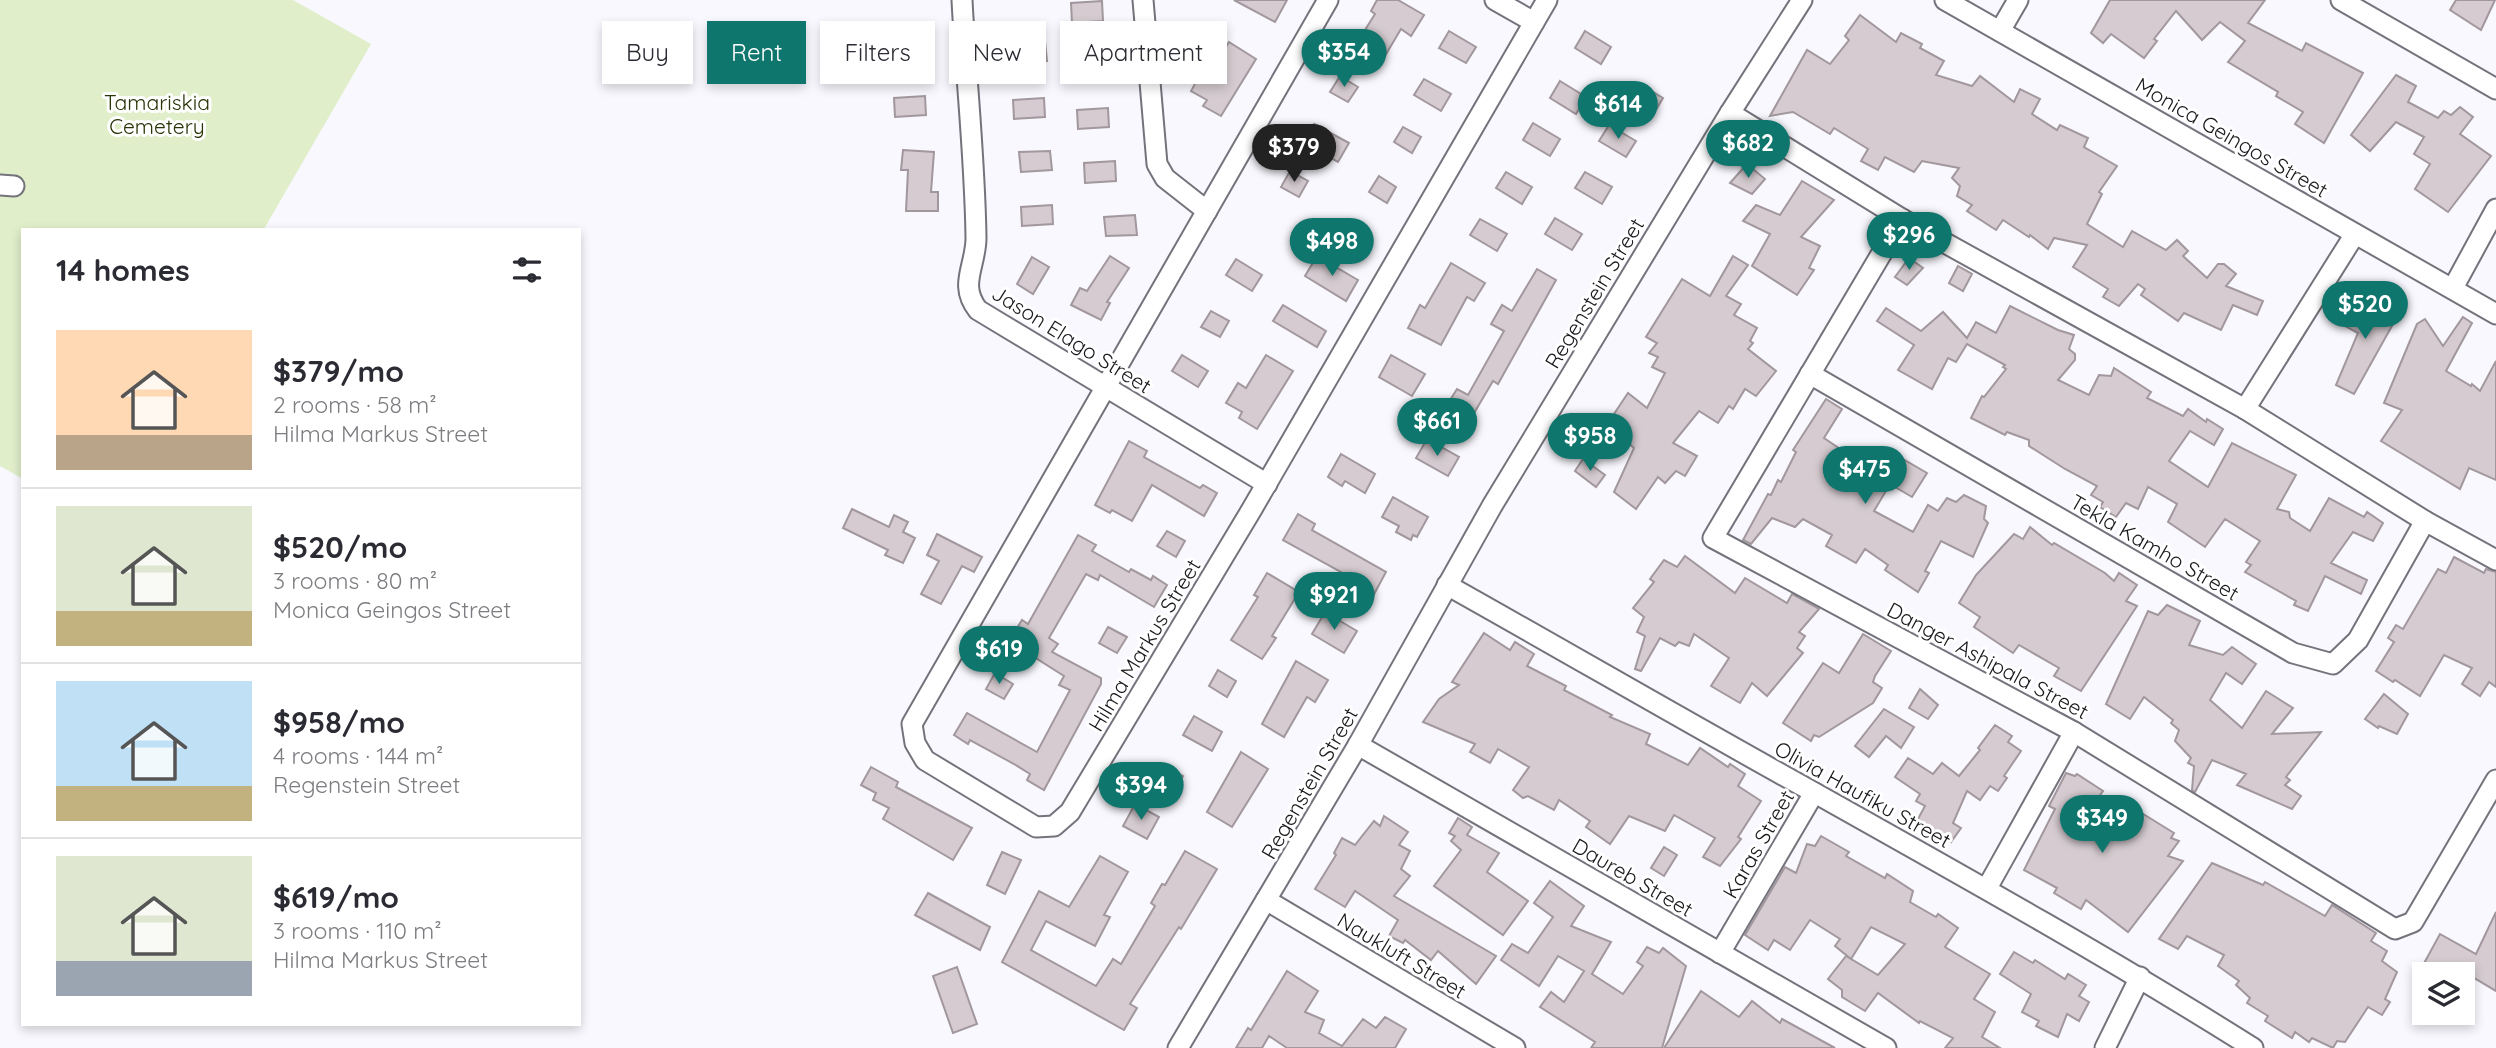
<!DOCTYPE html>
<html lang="en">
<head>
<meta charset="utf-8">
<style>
	body { margin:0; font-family:Quicksand,sans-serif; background:#f7f7f7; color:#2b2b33; height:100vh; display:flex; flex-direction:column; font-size:26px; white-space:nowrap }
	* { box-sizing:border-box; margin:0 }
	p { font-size:23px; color:#7c7c81 }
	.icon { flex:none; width:38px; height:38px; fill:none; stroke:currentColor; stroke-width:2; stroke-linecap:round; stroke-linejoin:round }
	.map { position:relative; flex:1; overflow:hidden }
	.details { position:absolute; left:21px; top:228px; width:560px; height:798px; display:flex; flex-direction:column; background:#fff; border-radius:0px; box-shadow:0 4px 10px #0003 }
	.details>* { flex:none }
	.banner { position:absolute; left:602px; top:21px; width:665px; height:63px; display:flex; gap:14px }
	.tools { position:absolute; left:2412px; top:962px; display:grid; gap:14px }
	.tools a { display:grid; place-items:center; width:63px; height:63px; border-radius:0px; background:#fff; box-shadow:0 4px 10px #0003; font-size:35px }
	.price { position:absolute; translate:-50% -60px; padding:0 16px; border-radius:24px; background:#0f766e; color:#fff; font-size:23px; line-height:46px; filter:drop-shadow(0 2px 4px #0008) }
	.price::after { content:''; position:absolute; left:50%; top:42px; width:21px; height:16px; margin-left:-10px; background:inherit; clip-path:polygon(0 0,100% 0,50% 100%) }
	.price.current { background:#222; color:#fff }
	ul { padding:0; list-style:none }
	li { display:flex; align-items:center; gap:21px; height:175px; padding:0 35px }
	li+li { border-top:2px solid #e1e1e2 }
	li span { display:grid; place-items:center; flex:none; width:196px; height:140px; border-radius:0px; color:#555 }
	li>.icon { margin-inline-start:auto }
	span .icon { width:84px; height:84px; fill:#fffc; stroke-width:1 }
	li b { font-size:30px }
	h2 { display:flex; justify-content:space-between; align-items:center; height:84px; padding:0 35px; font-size:30px }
	.tag { padding:0 24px; border-radius:0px; background:#fff; box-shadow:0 4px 10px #0003; font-size:24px; line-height:63px }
	.tag.current { background:#0f766e; color:#fff }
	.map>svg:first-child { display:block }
</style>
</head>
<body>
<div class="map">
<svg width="2496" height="1048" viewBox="0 0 2496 1048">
	<rect width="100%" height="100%" fill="#f8f8fe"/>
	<polygon fill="#e0eeca" points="0,0 293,0 371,44 264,229 23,229 23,479 0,466"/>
	<g fill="#d5cbd0" stroke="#a1979c" stroke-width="2">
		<polygon points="1234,0 1287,0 1275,22"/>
		<polygon points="1377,0 1398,0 1424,15 1411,36 1401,29 1382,61 1355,46 1375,14 1371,11"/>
		<polygon points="2110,0 2265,0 2248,23 2302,51 2306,43 2363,73 2324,143 2295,124 2303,112 2276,96 2278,92 2228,62 2245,41 2220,22 2202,40 2176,11 2154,39 2157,41 2144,58 2111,34 2103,43 2091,33"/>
		<polygon points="2456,0 2495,0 2481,30 2450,10"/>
		<polygon points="1102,1 1103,21 1072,23 1071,3"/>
		<polygon points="1860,15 1896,42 1901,33 1922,44 1920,48 1944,61 1936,75 1972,86 1980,76 2014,102 2020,89 2040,99 2032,114 2057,130 2060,125 2088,138 2084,147 2117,166 2099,192 2102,194 2087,224 2123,247 2132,231 2166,250 2177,240 2188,251 2183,256 2207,278 2218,264 2224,264 2236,274 2226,286 2263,301 2257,315 2233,305 2221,330 2184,313 2178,321 2141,295 2145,289 2138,284 2119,306 2103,297 2108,289 2073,267 2087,245 2054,238 2048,249 2030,235 2029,237 2003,220 1996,230 1967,211 1972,205 1957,196 1960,186 1952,178 1959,168 1922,161 1914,172 1885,157 1878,170 1861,161 1868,149 1834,128 1830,134 1793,112 1770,116 1807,50 1830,64 1849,40 1845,36"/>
		<polygon points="1449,31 1476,47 1466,63 1439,48"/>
		<polygon points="1585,31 1611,47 1601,64 1575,48"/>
		<polygon points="925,36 926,57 886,59 885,39"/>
		<polygon points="1045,41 1047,61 1015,62 1014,43"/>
		<polygon points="1229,42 1256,59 1221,116 1203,106 1207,100 1191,91 1202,71 1209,75"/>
		<polygon points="1105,56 1106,75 1075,77 1073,58"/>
		<polygon points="2396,75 2416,86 2408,102 2438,118 2444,111 2451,115 2460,107 2473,117 2460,134 2491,156 2448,212 2415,189 2430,164 2414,154 2424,137 2396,122 2370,151 2351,135"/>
		<polygon points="1340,76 1358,87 1348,102 1330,92"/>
		<polygon points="1424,79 1451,94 1441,111 1414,95"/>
		<polygon points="1560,81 1586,97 1576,114 1550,98"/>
		<polygon points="1645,87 1663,98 1654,113 1636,102"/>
		<polygon points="925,96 926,115 895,117 894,98"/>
		<polygon points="1044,98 1045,117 1014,119 1013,100"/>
		<polygon points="1108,108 1109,127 1078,129 1077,110"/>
		<polygon points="1533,123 1560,139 1550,156 1523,140"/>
		<polygon points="1314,124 1349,143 1338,162 1318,151 1316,154 1301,146"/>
		<polygon points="1609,125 1636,141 1626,157 1599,141"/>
		<polygon points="1403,127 1421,137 1412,153 1394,142"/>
		<polygon points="903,150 934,152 931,192 938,192 938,211 906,211 908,170 901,170"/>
		<polygon points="1050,151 1052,170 1021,172 1019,152"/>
		<polygon points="1115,161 1116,181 1085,183 1084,163"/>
		<polygon points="1747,164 1765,179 1752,194 1730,183"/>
		<polygon points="1290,171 1308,181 1299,197 1281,187"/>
		<polygon points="1506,172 1532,187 1522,204 1496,188"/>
		<polygon points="1585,172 1612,187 1602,204 1575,188"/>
		<polygon points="1379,176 1396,187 1387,203 1369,192"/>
		<polygon points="1802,181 1834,200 1801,237 1820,246 1809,268 1814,270 1797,295 1752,266 1770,234 1743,221 1756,205 1780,215"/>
		<polygon points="1052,205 1053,224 1022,226 1021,207"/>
		<polygon points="1135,215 1137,235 1106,236 1104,217"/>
		<polygon points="1555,218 1582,234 1572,250 1545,234"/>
		<polygon points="1348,219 1366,229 1357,245 1339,234"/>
		<polygon points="1480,219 1507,234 1497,251 1470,235"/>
		<polygon points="1110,256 1129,268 1107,302 1110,303 1101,320 1071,305 1080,288 1087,291"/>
		<polygon points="1317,256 1358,280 1346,301 1305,276"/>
		<polygon points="1733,256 1748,265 1726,296 1741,304 1734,315 1757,328 1750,341 1753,343 1748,349 1776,371 1756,396 1745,389 1733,409 1729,406 1718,423 1699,411 1673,443 1697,456 1685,476 1676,471 1665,483 1658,477 1636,509 1614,492 1634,448 1615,432 1623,424 1612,417 1628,393 1647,408 1665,373 1652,367 1658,357 1649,353 1657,343 1646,337 1682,279 1710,296"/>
		<polygon points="1032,257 1049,267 1033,294 1017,284"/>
		<polygon points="1909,258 1923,268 1907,285 1895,277"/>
		<polygon points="1236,259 1262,275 1252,291 1226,275"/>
		<polygon points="1451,263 1485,283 1474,301 1467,297 1441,345 1408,328 1420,305 1425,308"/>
		<polygon points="1958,266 1972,274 1963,291 1949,283"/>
		<polygon points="1537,269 1556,280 1498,384 1493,381 1463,432 1451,425 1454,420 1442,413 1457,389 1468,395 1504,331 1491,324 1502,305 1512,311"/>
		<polygon points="2361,299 2371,306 2376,301 2398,315 2354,394 2336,385 2358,333 2343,325"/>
		<polygon points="1283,305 1326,331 1317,347 1273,321"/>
		<polygon points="2010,306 2058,330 2074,335 2069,349 2075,354 2075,360 2058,380 2089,395 2099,375 2111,376 2114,368 2151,392 2147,398 2183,416 2188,409 2206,422 2207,419 2223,429 2214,445 2190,431 2169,461 2208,487 2232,443 2296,475 2277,509 2289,512 2290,518 2310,531 2329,498 2364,517 2367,512 2383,523 2373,541 2353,532 2331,563 2367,580 2361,594 2325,576 2308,611 2294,605 2296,601 2245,572 2251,565 2246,562 2260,541 2225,519 2205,547 2168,522 2177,504 2148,487 2138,509 2126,503 2116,517 2100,507 2103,502 2091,495 2097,486 2065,469 2029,446 2029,440 2007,432 2005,435 1971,418 1982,396 1984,397 2006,369 2003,367 2005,365 1967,344 1956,362 1948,358 1932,389 1898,370 1914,345 1877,321 1886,308 1921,331 1943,312 1967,338 1976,322 1996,333"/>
		<polygon points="1211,311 1229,321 1220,337 1201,327"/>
		<polygon points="2463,317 2472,323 2446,371 2471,386 2472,384 2480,391 2496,361 2496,480 2469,468 2460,489 2381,441 2402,410 2384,403 2417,324 2425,319 2443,346"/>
		<polygon points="1182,355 1208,371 1198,387 1172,371"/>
		<polygon points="1266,355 1293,371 1257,429 1239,418 1242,412 1226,403 1238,383 1246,388"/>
		<polygon points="1391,355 1425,374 1412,396 1379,377"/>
		<polygon points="1826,399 1842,409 1824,438 1858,461 1859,459 1877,467 1880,462 1887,465 1896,455 1927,473 1912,497 1890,484 1874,511 1913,532 1928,505 1938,511 1947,498 1956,502 1964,495 1986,506 1984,519 1988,523 1973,557 1941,541 1925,571 1929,573 1918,592 1885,570 1888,565 1865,549 1856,563 1826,546 1832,535 1803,519 1795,527 1772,518 1751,544 1743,540 1768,494 1771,495 1778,480 1781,482 1796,452 1793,450"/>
		<polygon points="1427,439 1459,457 1448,476 1416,458"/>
		<polygon points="1129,441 1147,451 1144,457 1200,488 1203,485 1217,493 1204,516 1152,485 1132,521 1112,510 1110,513 1095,505"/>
		<polygon points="1341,454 1375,474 1365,493 1345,481 1342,486 1328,477"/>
		<polygon points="1583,459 1605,475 1596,487 1575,471"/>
		<polygon points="1393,497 1428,517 1417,537 1413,535 1411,540 1396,532 1399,526 1382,517"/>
		<polygon points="852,509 889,527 894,515 908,522 903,532 915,538 903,563 885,555 888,550 843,528"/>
		<polygon points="1298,514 1315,524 1312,530 1386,572 1372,598 1354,587 1357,581 1283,540"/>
		<polygon points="2030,527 2052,545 2054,543 2105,573 2114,581 2119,573 2137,585 2126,601 2137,606 2081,691 2054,676 2059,668 2019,645 2013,653 1974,627 1980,617 1959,603 1976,575 2014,534 2023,539"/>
		<polygon points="1167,531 1185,541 1176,557 1157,546"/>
		<polygon points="937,534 982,557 974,572 962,566 941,604 921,594 939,561 927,555"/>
		<polygon points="1078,535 1096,545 1092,551 1129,572 1131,569 1151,580 1153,576 1167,585 1154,607 1100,575 1098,580 1086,574 1049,638 1058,644 1052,652 1101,678 1101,684 1044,790 1027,780 1030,774 1014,764 970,740 968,744 954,735 967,713 1037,752 1070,690 1059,685 1064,676 1009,641 1022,620 1028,624"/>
		<polygon points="1685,556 1735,593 1745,578 1787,603 1792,594 1819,609 1799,632 1805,636 1797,648 1803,653 1767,696 1752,683 1740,703 1711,686 1729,658 1694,634 1689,646 1679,642 1675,646 1660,638 1641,671 1635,669 1645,636 1637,632 1644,617 1633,608 1654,582 1650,579 1664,560 1677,567"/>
		<polygon points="2454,557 2484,573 2486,569 2496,572 2496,687 2489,682 2480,696 2462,684 2472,668 2444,655 2420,696 2395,680 2393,682 2376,671 2394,642 2388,638 2396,625 2403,629 2438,569 2446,573"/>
		<polygon points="1267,573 1299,592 1272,636 1276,638 1262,659 1231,640 1258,597 1254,595"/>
		<polygon points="2167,605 2200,621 2189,645 2223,655 2232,647 2256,664 2242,684 2226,673 2210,700 2242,728 2266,691 2293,708 2272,734 2321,732 2286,777 2290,780 2285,785 2301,796 2292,809 2237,785 2246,774 2212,760 2195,792 2192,790 2194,766 2188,763 2191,758 2175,741 2179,730 2171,723 2173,720 2144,697 2130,719 2106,704 2148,611 2158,615"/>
		<polygon points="1325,612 1357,631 1344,653 1312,634"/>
		<polygon points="1108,627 1127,637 1117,653 1099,643"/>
		<polygon points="1484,633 1510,650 1515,642 1534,654 1527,666 1566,686 1564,690 1612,715 1610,717 1650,734 1646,744 1688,765 1700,748 1728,767 1730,764 1745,774 1738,786 1761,801 1738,837 1741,839 1720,866 1703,857 1715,838 1674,815 1665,831 1629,816 1610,844 1586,827 1590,821 1559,800 1554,810 1528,796 1523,798 1513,790 1529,767 1498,749 1490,763 1470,752 1475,744 1423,722 1439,699 1459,685 1452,682"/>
		<polygon points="1863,634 1891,651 1875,676 1873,682 1882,688 1873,703 1819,737 1814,735 1811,741 1783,723 1823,663 1839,673"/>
		<polygon points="1296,661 1328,680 1315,702 1307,697 1284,737 1262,724"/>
		<polygon points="1218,670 1236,681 1227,697 1209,686"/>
		<polygon points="995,673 1013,684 1004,699 986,689"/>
		<polygon points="1920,689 1938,705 1928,719 1909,708"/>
		<polygon points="2384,694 2408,714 2397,734 2379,726 2378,728 2365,719"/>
		<polygon points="1884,709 1914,727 1901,748 1886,736 1869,757 1855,746"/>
		<polygon points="1194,716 1222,732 1212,751 1183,735"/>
		<polygon points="1995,725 2012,736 2008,742 2021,751 2004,776 2007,778 1998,791 1990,786 1980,800 1967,791 1953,823 1961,828 1951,842 1918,819 1925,806 1916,801 1920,794 1895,777 1908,758 1933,774 1942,763 1959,776 1980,750 1978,748"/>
		<polygon points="1241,752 1268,769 1232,827 1207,812"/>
		<polygon points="1165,765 1183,776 1174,792 1156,781"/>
		<polygon points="871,767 898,782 896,787 972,828 953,860 883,819 889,808 873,800 876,793 861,785"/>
		<polygon points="2066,773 2075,776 2077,774 2103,791 2091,808 2130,828 2140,812 2174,833 2171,838 2179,841 2168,856 2183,861 2128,932 2086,900 2081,909 2054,893 2057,888 2024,870 2055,809 2049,806"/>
		<polygon points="1135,804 1159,817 1147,839 1123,826"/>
		<polygon points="1384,816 1408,832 1399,845 1410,851 1401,869 1410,876 1394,896 1496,956 1476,984 1438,951 1431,960 1405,940 1403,943 1389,936 1398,920 1355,891 1345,907 1315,889 1336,855 1334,853 1342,838 1355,845 1374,821 1380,826"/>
		<polygon points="1458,818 1472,827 1467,835 1499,853 1487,872 1528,901 1503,935 1434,886 1461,850 1451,841 1455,836 1449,833"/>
		<polygon points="1821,836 1849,852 1846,856 1885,878 1887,874 1913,891 1910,902 1936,917 1938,914 1958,928 1945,947 1990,974 1974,999 1995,1012 1982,1037 2000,1048 1945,1048 1953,1038 1920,1021 1919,1023 1878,993 1865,1011 1842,997 1842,990 1828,979 1846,956 1878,975 1905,944 1871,927 1851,959 1835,946 1840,939 1810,920 1790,950 1774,940 1768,950 1745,935 1785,867 1796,873 1807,844 1815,846"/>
		<polygon points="1664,847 1677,855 1664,876 1651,868"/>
		<polygon points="1185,851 1217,869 1181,929 1179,927 1130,1004 1137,1008 1124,1030 1002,962 1039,891 1069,907 1100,856 1128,872 1104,915 1110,917 1095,946 1046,921 1031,950 1096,986 1113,959 1121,964 1155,906 1151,903 1162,884 1165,885"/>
		<polygon points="1002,852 1021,860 1005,894 987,885"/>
		<polygon points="2212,863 2263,885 2265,882 2325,916 2332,905 2376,933 2371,941 2387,951 2382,961 2397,972 2385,999 2390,1002 2382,1015 2368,1007 2345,1042 2337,1041 2333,1048 2312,1038 2309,1042 2295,1032 2292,1038 2265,1021 2268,1016 2247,1003 2250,998 2236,985 2239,981 2218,966 2224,955 2187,936 2178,949 2159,939"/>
		<polygon points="1550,881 1584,906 1571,926 1611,942 1592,974 1623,994 1643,966 1637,962 1647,947 1659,953 1663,948 1686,966 1662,1048 1591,1048 1595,1042 1540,1007 1551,992 1564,1002 1584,971 1558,956 1539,986 1501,960 1512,944 1528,953 1553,917 1534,903"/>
		<polygon points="928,893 990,927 980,950 915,915"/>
		<polygon points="2496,912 2496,991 2469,975 2433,975 2422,967 2440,934 2476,954"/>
		<polygon points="2014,952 2033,963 2035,960 2065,979 2068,974 2086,985 2079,996 2089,1002 2079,1021 2067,1014 2058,1037 2036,1026 2039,1021 2022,1012 2031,994 2000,974"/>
		<polygon points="957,967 977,1024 953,1033 933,976"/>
		<polygon points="1287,971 1318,991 1305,1012 1324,1020 1319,1033 1342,1046 1363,1019 1376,1028 1385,1017 1406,1029 1395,1048 1287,1048 1269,1036 1262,1048 1236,1048 1248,1028 1251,1030"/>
		<polygon points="1701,991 1739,1017 1752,1001 1780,1023 1782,1019 1835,1048 1664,1048"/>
	</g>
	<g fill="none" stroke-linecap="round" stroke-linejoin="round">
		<g stroke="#74737c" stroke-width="23">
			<g id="minor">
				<path d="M962,0C966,79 975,159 976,238C976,266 958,285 978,310L1267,484"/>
				<polyline points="1143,0 1157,164 1165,178 1207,211"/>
				<polyline points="1328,0 912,724 915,743 925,760 1036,827 1054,826 1070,812 1252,509 1547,0"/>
				<polyline points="1495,0 1534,22"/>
				<polyline points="1945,0 2496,314"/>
				<polyline points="2341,0 2496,89"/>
				<polyline points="2000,31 2018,0"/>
				<polyline points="1730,113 1902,219 2245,409 2425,521 2496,560"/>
				<polyline points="0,185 14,186"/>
				<polyline points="1902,219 1713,538 2074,732 2395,929 2413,922 2496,780"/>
				<polyline points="2453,288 2496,209"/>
				<polyline points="1810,374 2293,653 2333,664 2358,640 2425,521"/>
				<polyline points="2245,409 2355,234"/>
				<path d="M1447,585C1570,654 1692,725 1815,793C1963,876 2110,958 2253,1048"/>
				<polyline points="1358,745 1886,1048"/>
				<polyline points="1987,888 2074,732"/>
				<polyline points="1266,900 1515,1048"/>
				<polyline points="1720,953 1814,793"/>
				<polyline points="1178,1048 1358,745 1492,506 1730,113 1802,0"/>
				<polyline points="2105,1048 2140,977"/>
			</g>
		</g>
		<use href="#minor" stroke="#fff" stroke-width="19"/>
	</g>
	<g text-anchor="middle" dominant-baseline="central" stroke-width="6" stroke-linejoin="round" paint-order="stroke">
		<g font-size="21" fill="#273405" stroke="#fff">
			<text x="157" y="102">Tamariskia<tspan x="157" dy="24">Cemetery</tspan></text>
		</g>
		<g font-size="21" fill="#19181c" stroke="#fff">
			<text transform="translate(2232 137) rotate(30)">Monica Geingos Street</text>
			<text transform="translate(1594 293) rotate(-59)">Regenstein Street</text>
			<text transform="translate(1072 339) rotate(32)">Jason Elago Street</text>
			<text transform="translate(2155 547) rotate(30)">Tekla Kamho Street</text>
			<text transform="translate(1144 645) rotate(-59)">Hilma Markus Street</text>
			<text transform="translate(1988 660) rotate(28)">Danger Ashipala Street</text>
			<text transform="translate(1309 783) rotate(-60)">Regenstein Street</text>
			<text transform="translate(1863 794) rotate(29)">Olivia Haufiku Street</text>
			<text transform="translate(1758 844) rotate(-60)">Karas Street</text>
			<text transform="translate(1633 877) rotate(30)">Daureb Street</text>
			<text transform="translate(1402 955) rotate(31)">Naukluft Street</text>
		</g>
	</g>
</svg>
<div class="tools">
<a><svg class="icon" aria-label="layers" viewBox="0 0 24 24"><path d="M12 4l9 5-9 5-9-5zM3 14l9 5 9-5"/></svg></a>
</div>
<b class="price" style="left:1344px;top:89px">$354</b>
<b class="price" style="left:1618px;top:141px">$614</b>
<b class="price" style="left:1748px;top:180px">$682</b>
<b class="price current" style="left:1294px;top:184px">$379</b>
<b class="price" style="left:1909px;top:272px">$296</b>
<b class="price" style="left:1332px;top:278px">$498</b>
<b class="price" style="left:2365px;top:341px">$520</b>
<b class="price" style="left:1437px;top:458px">$661</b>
<b class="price" style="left:1590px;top:473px">$958</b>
<b class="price" style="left:1865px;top:506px">$475</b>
<b class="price" style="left:1334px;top:632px">$921</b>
<b class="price" style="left:999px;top:686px">$619</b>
<b class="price" style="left:1141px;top:822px">$394</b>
<b class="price" style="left:2102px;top:855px">$349</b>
<div class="banner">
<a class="tag">Buy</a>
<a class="tag current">Rent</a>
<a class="tag">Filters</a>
<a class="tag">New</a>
<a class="tag">Apartment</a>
</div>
<section class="details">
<h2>14 homes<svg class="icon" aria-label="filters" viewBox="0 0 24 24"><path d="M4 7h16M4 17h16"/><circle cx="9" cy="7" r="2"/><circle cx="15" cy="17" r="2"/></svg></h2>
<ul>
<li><span style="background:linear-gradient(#ffd9b3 75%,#b9a48a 0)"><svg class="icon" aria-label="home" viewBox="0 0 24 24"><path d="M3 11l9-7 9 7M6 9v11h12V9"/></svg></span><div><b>$379/mo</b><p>2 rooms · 58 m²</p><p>Hilma Markus Street</p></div></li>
<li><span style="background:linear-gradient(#dfe7d0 75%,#c2b280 0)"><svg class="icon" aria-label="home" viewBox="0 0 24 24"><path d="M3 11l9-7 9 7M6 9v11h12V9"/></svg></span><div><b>$520/mo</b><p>3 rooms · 80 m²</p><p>Monica Geingos Street</p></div></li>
<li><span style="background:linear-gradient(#bfe0f5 75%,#c2b280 0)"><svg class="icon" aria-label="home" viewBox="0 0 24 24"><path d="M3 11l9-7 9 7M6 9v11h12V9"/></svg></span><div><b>$958/mo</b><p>4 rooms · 144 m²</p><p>Regenstein Street</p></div></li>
<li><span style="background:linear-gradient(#dfe7d0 75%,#9aa5b1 0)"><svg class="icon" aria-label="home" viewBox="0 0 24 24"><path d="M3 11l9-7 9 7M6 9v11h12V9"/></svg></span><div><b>$619/mo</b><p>3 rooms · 110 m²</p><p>Hilma Markus Street</p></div></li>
</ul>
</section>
</div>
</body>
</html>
